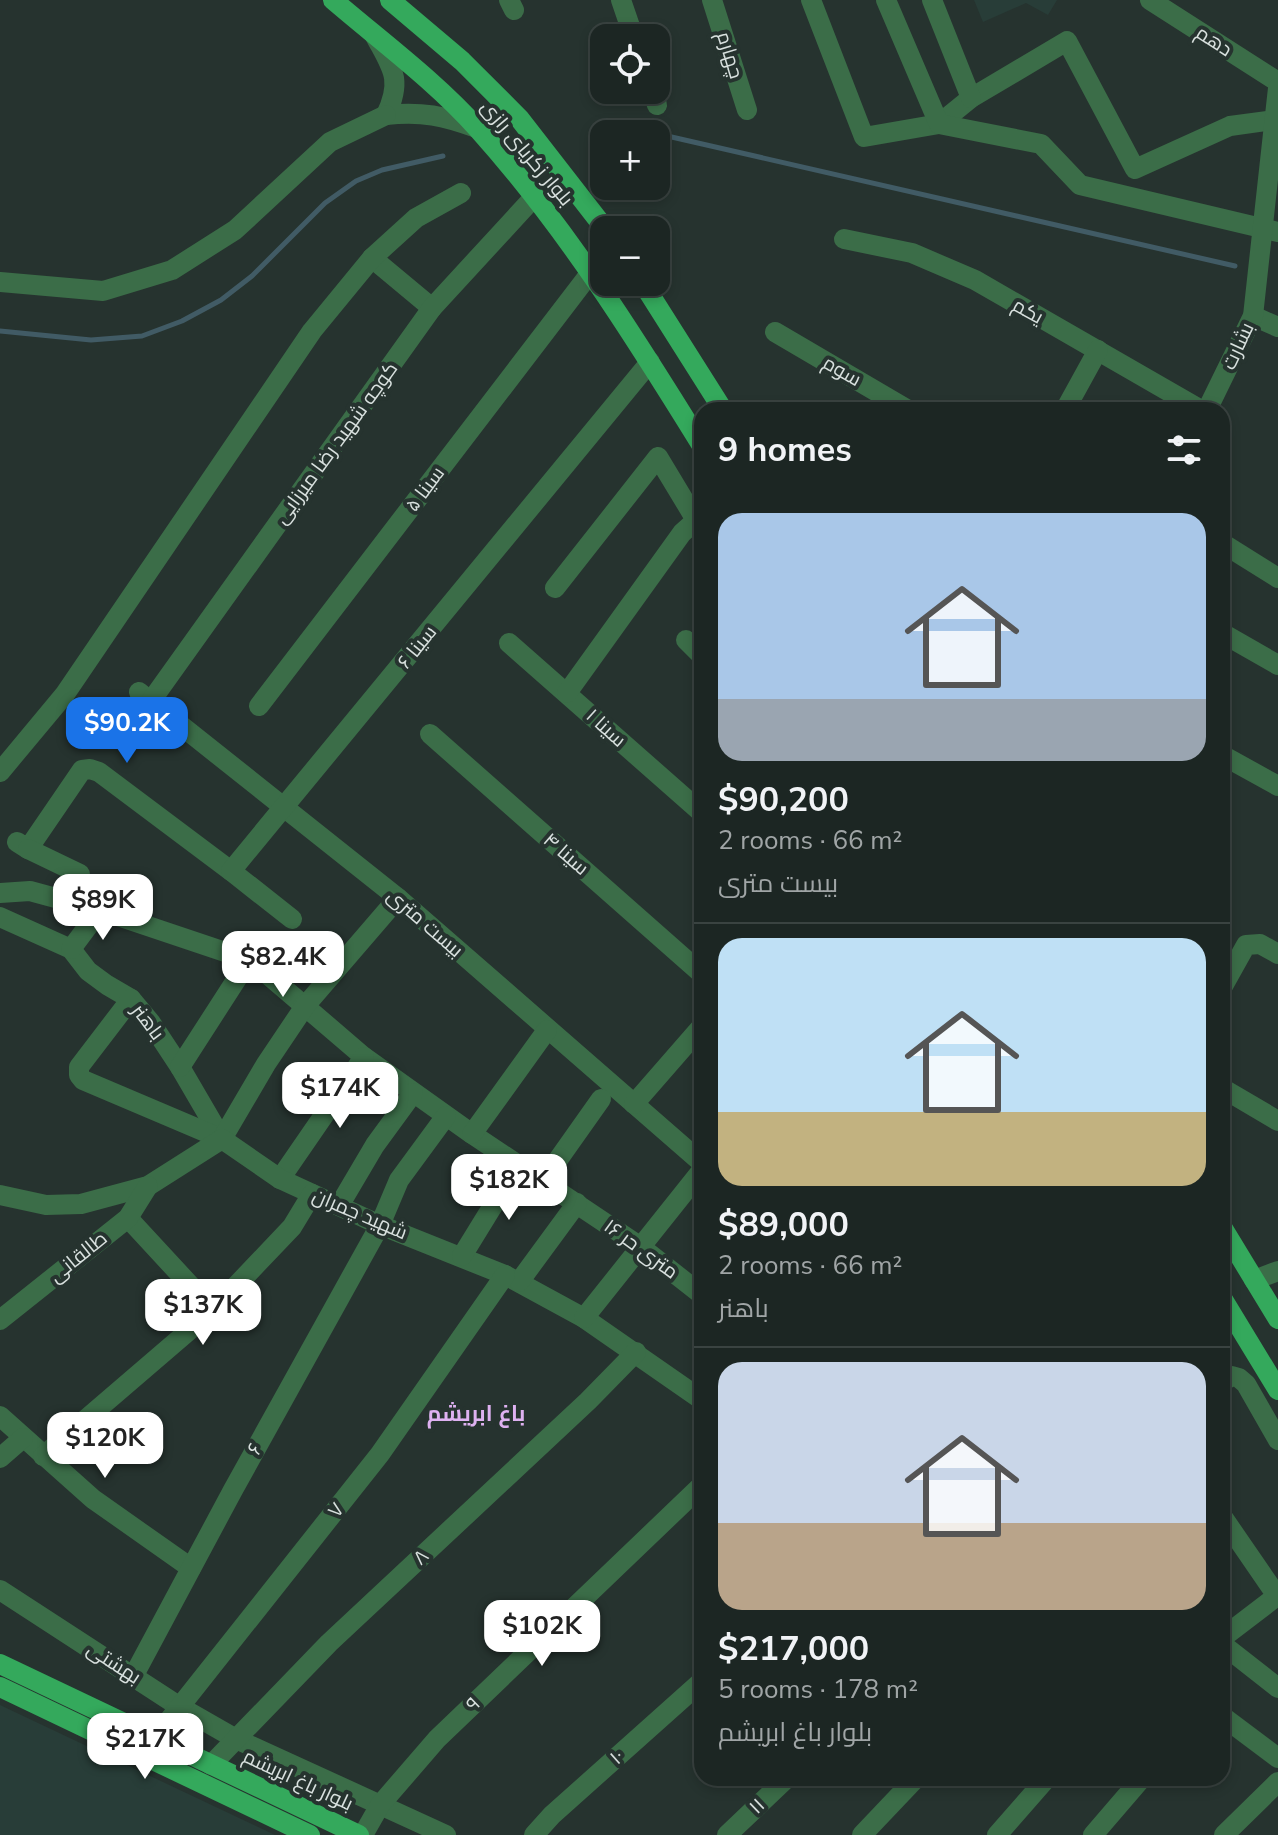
<!DOCTYPE html>
<html lang="en">
<head>
<meta charset="utf-8">
<style>
	body { margin:0; font-family:"Nunito Sans",Cairo,sans-serif; background:#293230; color:#f1f3f6; height:100vh; display:flex; flex-direction:column; font-size:30px; white-space:nowrap }
	* { box-sizing:border-box; margin:0 }
	p { font-size:26px; color:#a0a5a6 }
	.icon { flex:none; width:44px; height:44px; fill:none; stroke:currentColor; stroke-width:2; stroke-linecap:round; stroke-linejoin:round }
	.map { position:relative; flex:1; overflow:hidden }
	.panel { position:absolute; left:694px; top:402px; width:536px; height:1384px; display:flex; flex-direction:column; background:#1c2623; border-radius:24px; box-shadow:0 4px 12px #0003,0 0 0 2px #3a4341 }
	.panel>* { flex:none }
	.buttons { position:absolute; left:590px; top:24px; display:grid; gap:16px }
	.buttons a { display:grid; place-items:center; width:80px; height:80px; border-radius:16px; background:#1c2623; box-shadow:0 4px 12px #0003,0 0 0 2px #3a4341; font-size:40px }
	.price { position:absolute; translate:-50% -68px; padding:0 18px; border-radius:16px; background:#fff; color:#222; font-size:26px; line-height:52px; filter:drop-shadow(0 2px 4px #0008) }
	.price::after { content:''; position:absolute; left:50%; top:48px; width:24px; height:18px; margin-left:-12px; background:inherit; clip-path:polygon(0 0,100% 0,50% 100%) }
	.price.active { background:#1a73e8; color:#fff }
	ul { padding:0; list-style:none }
	li { display:grid; align-content:center; gap:16px; height:424px; padding:0 24px }
	li+li { border-top:2px solid #3a4341 }
	li span { display:grid; place-items:center; height:248px; border-radius:24px; color:#555 }
	li>.icon { margin-inline-start:auto }
	span .icon { width:144px; height:144px; fill:#fffc; stroke-width:1 }
	li b { font-size:34px }
	h2 { display:flex; justify-content:space-between; align-items:center; height:96px; padding:0 24px; font-size:34px }
	.map>svg:first-child { display:block }
</style>
</head>
<body>
<div class="map">
<svg width="1278" height="1835" viewBox="0 0 1278 1835">
	<rect width="100%" height="100%" fill="#26332f"/>
	<g fill="#283d38">
		<polygon points="974,0 1057,0 1048,15 1026,3 983,22"/>
		<polygon points="0,1705 275,1835 0,1835"/>
	</g>
	<g fill="none" stroke-linecap="round" stroke-linejoin="round">
		<g stroke="#415b65" stroke-width="5">
			<polyline points="600,134 641,130 1235,266"/>
			<polyline points="0,331 91,340 142,336 182,321 221,300 252,276 325,203 356,181 382,170 443,156"/>
		</g>
		<g stroke="#3b6d48" stroke-width="20">
			<polyline points="509,0 514,10"/>
			<polyline points="621,0 634,38"/>
			<polyline points="712,0 747,110"/>
			<polyline points="811,0 864,137 939,124 971,98 1067,41 1135,169 1230,126 1274,120"/>
			<polyline points="886,0 939,124 1041,144 1080,185 1278,232"/>
			<polyline points="932,0 971,98"/>
			<polyline points="1150,0 1278,82"/>
			<path d="M375,36C392,68 403,79 386,115C422,111 444,116 477,128"/>
			<polyline points="652,90 657,105"/>
			<polyline points="844,239 912,253 975,280 1201,410"/>
			<polyline points="372,258 432,308"/>
			<polyline points="0,282 103,291 172,270 235,230 330,142 386,115"/>
			<polyline points="1253,316 1278,327"/>
			<polyline points="775,332 908,410"/>
			<polyline points="1065,410 1098,350"/>
			<polyline points="1207,410 1253,316 1278,88"/>
			<polyline points="1222,543 1278,578"/>
			<polyline points="555,588 658,457 696,520"/>
			<polyline points="1222,633 1278,665"/>
			<polyline points="686,640 702,656"/>
			<polyline points="509,643 702,813"/>
			<polyline points="139,692 398,898 702,1163"/>
			<polyline points="567,693 682,533 702,515"/>
			<polyline points="151,701 432,308 535,196"/>
			<polyline points="259,706 591,272"/>
			<polyline points="430,734 702,974"/>
			<polyline points="1222,755 1278,786"/>
			<polyline points="0,772 65,694 312,331 372,258 416,218 461,193"/>
			<polyline points="17,842 28,849 82,770 90,769 99,772 231,871"/>
			<polyline points="28,849 80,874"/>
			<polyline points="0,893 30,891 100,910 252,961 364,1057 472,1134 641,1247 702,1295"/>
			<polyline points="0,917 71,949 88,971 107,985 131,999 151,1023 180,1067 222,1139"/>
			<polyline points="292,919 231,871 650,362"/>
			<polyline points="71,949 100,910"/>
			<polyline points="1222,988 1246,945 1260,944 1278,954"/>
			<polyline points="131,999 79,1067 79,1075 83,1080 222,1139"/>
			<polyline points="180,1067 249,960"/>
			<polyline points="1222,1088 1278,1121"/>
			<polyline points="634,1104 702,1026"/>
			<polyline points="472,1134 547,1030"/>
			<polyline points="222,1139 266,1064 305,1006 398,898"/>
			<polyline points="280,1179 364,1057"/>
			<polyline points="543,1181 601,1099"/>
			<polyline points="0,1195 46,1205 81,1204 148,1186 222,1139 280,1179 380,1225 505,1275 584,1318 702,1400"/>
			<polyline points="339,1206 375,1145 413,1093"/>
			<polyline points="128,1218 213,1310"/>
			<polyline points="462,1256 518,1165"/>
			<polyline points="1254,1280 1278,1271"/>
			<polyline points="519,1282 577,1203"/>
			<polyline points="584,1318 702,1170"/>
			<polyline points="0,1320 128,1218 148,1186"/>
			<polyline points="1222,1382 1232,1376 1239,1378 1246,1384 1278,1440"/>
			<polyline points="0,1416 93,1499 191,1568"/>
			<polyline points="43,1456 213,1310 292,1227 312,1194"/>
			<polyline points="0,1458 23,1438"/>
			<polyline points="1222,1516 1277,1596 1222,1638"/>
			<polyline points="0,1590 180,1707 236,1739 446,1835"/>
			<polyline points="1222,1644 1278,1688"/>
			<polyline points="134,1675 233,1490 380,1225 399,1180 446,1116"/>
			<polyline points="1222,1716 1278,1758"/>
			<polyline points="155,1738 380,1454 505,1275"/>
			<polyline points="211,1765 329,1643 588,1401 636,1352"/>
			<polyline points="363,1835 380,1805 437,1739 702,1485"/>
			<polyline points="534,1835 552,1815 702,1681"/>
			<polyline points="727,1835 787,1778"/>
			<polyline points="862,1835 916,1778"/>
			<polyline points="997,1835 1047,1778"/>
			<polyline points="1093,1835 1142,1778"/>
			<polyline points="1224,1835 1278,1782"/>
		</g>
		<g stroke="#34a95c" stroke-width="20">
			<path d="M333,0C382,42 435,81 478,129C565,226 634,336 702,446"/>
			<polyline points="390,0 462,61 519,118 606,230"/>
			<polyline points="642,282 723,410"/>
			<polyline points="1222,1227 1278,1319"/>
			<polyline points="1222,1298 1278,1390"/>
			<polyline points="0,1664 359,1835"/>
			<polyline points="0,1687 310,1835"/>
		</g>
	</g>
	<g text-anchor="middle" dominant-baseline="central" stroke-width="8" stroke-linejoin="round" paint-order="stroke">
		<g font-size="20" fill="#d9e1df" stroke="#26332f">
			<text transform="translate(1214 41) rotate(33)">دهم</text>
			<text transform="translate(730 55) rotate(73)">چهارم</text>
			<text transform="translate(527 153) rotate(50)">بلوار زکریای رازی</text>
			<text transform="translate(1028 311) rotate(29)">یکم</text>
			<text transform="translate(1238 346) rotate(-65)">بشارت</text>
			<text transform="translate(842 371) rotate(30)">سوم</text>
			<text transform="translate(336 443) rotate(-54)">کوچه شهید رضا میرزایی</text>
			<text transform="translate(425 489) rotate(-53)">سینا ۵</text>
			<text transform="translate(417 647) rotate(-51)">سینا ۶</text>
			<text transform="translate(606 728) rotate(42)">۱ سینا</text>
			<text transform="translate(566 854) rotate(41)">سینا ۴</text>
			<text transform="translate(425 923) rotate(41)">بیست متری</text>
			<text transform="translate(148 1022) rotate(53)">باهنر</text>
			<text transform="translate(360 1214) rotate(23)">شهید چمران</text>
			<text transform="translate(641 1249) rotate(36)">۱۶ متری حر</text>
			<text transform="translate(78 1257) rotate(-39)">طالقانی</text>
			<text transform="translate(255 1449) rotate(-61)">۶</text>
			<text transform="translate(336 1510) rotate(-52)">۷</text>
			<text transform="translate(421 1557) rotate(-43)">۸</text>
			<text transform="translate(114 1663) rotate(33)">بهشتی</text>
			<text transform="translate(473 1704) rotate(-44)">۹</text>
			<text transform="translate(617 1757) rotate(-42)">۱۰</text>
			<text transform="translate(298 1780) rotate(25)">بلوار باغ ابریشم</text>
			<text transform="translate(757 1806) rotate(-44)">۱۱</text>
		</g>
		<g font-size="22" font-weight="bold" fill="#deb1f1" stroke="#26332f">
			<text x="476" y="1414">باغ ابریشم</text>
		</g>
	</g>
</svg>
<div class="buttons">
<a><svg class="icon" aria-label="locate" viewBox="0 0 24 24"><circle cx="12" cy="12" r="6"/><path d="M12 2v4M12 18v4M2 12h4M18 12h4"/></svg></a>
<a>+</a>
<a>−</a>
</div>
<b class="price active" style="left:127px;top:765px">$90.2K</b>
<b class="price" style="left:103px;top:942px">$89K</b>
<b class="price" style="left:283px;top:999px">$82.4K</b>
<b class="price" style="left:340px;top:1130px">$174K</b>
<b class="price" style="left:509px;top:1222px">$182K</b>
<b class="price" style="left:203px;top:1347px">$137K</b>
<b class="price" style="left:105px;top:1480px">$120K</b>
<b class="price" style="left:542px;top:1668px">$102K</b>
<b class="price" style="left:145px;top:1781px">$217K</b>
<section class="panel">
<h2>9 homes<svg class="icon" aria-label="filters" viewBox="0 0 24 24"><path d="M4 7h16M4 17h16"/><circle cx="9" cy="7" r="2"/><circle cx="15" cy="17" r="2"/></svg></h2>
<ul>
<li><span style="background:linear-gradient(#a9c7e8 75%,#9aa5b1 0)"><svg class="icon" aria-label="home" viewBox="0 0 24 24"><path d="M3 11l9-7 9 7M6 9v11h12V9"/></svg></span><div><b>$90,200</b><p>2 rooms · 66 m²</p><p>بیست متری</p></div></li>
<li><span style="background:linear-gradient(#bfe0f5 70%,#c2b280 0)"><svg class="icon" aria-label="home" viewBox="0 0 24 24"><path d="M3 11l9-7 9 7M6 9v11h12V9"/></svg></span><div><b>$89,000</b><p>2 rooms · 66 m²</p><p>باهنر</p></div></li>
<li><span style="background:linear-gradient(#c9d6e8 65%,#b9a48a 0)"><svg class="icon" aria-label="home" viewBox="0 0 24 24"><path d="M3 11l9-7 9 7M6 9v11h12V9"/></svg></span><div><b>$217,000</b><p>5 rooms · 178 m²</p><p>بلوار باغ ابریشم</p></div></li>
</ul>
</section>
</div>
</body>
</html>
